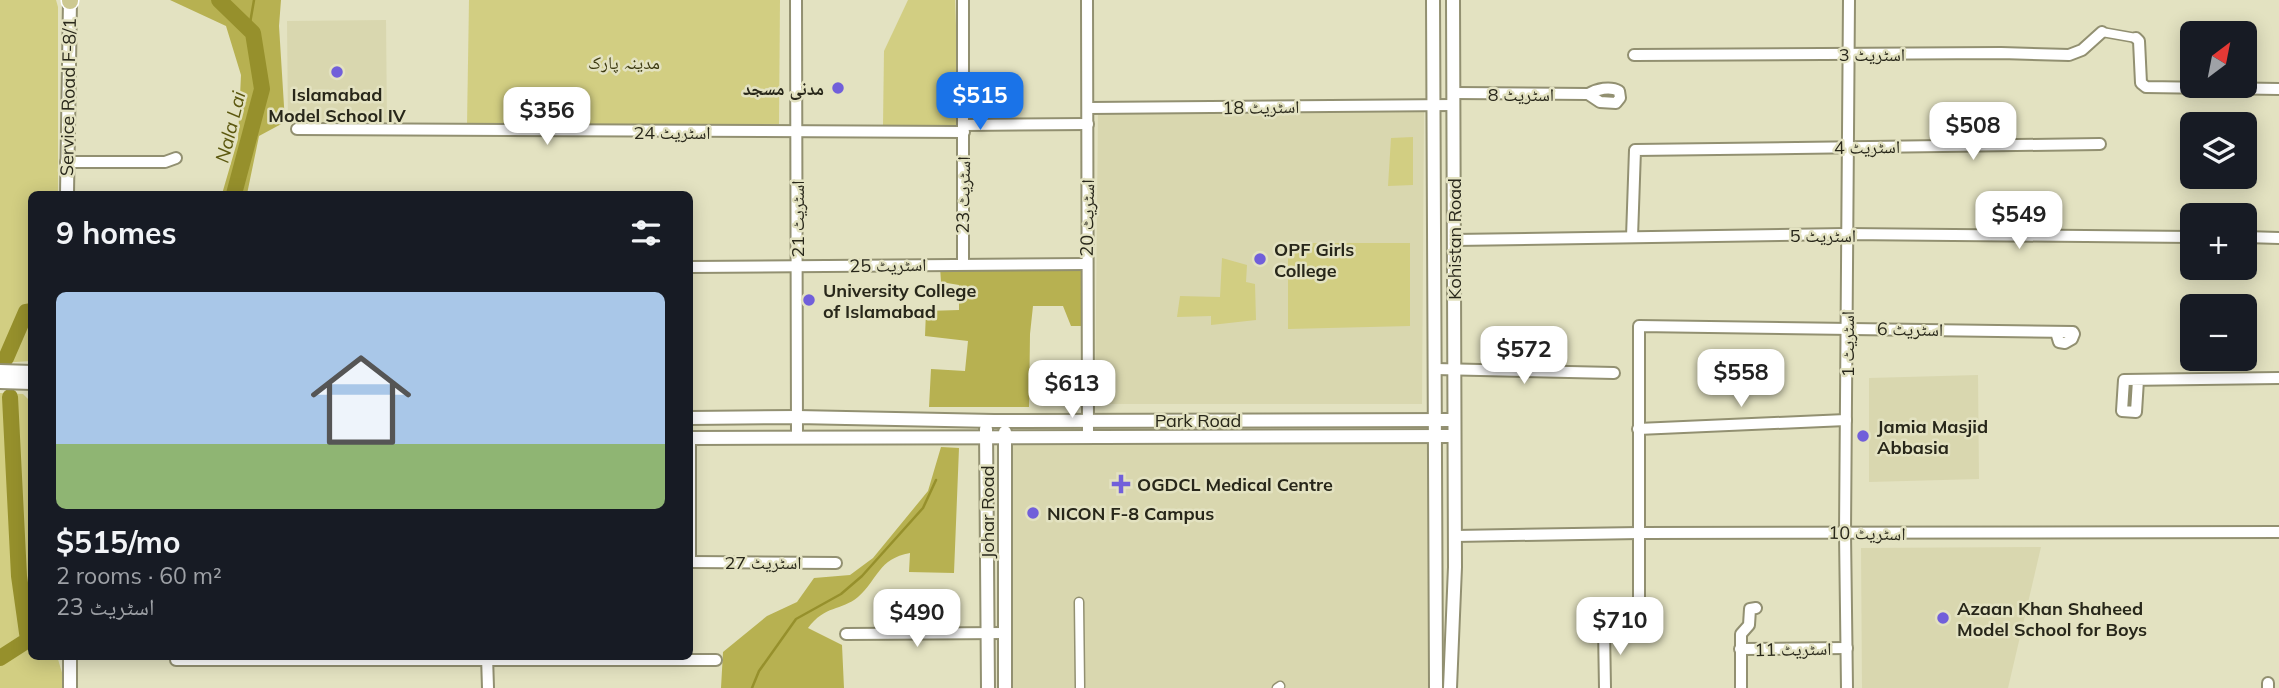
<!DOCTYPE html>
<html lang="en">
<head>
<meta charset="utf-8">
<style>
	body { margin:0; font-family:Mulish,"Noto Naskh Arabic",sans-serif; background:#20242c; color:#f1f3f6; height:100vh; display:flex; flex-direction:column; font-size:26px; white-space:nowrap }
	* { box-sizing:border-box; margin:0 }
	p { font-size:23px; color:#9ea1a6 }
	.icon { flex:none; width:38px; height:38px; fill:none; stroke:currentColor; stroke-width:2; stroke-linecap:round; stroke-linejoin:round }
	.map { position:relative; flex:1; overflow:hidden }
	.panel { position:absolute; left:28px; top:191px; width:665px; height:469px; display:flex; flex-direction:column; background:#171b24; border-radius:10px; box-shadow:0 4px 18px #0003 }
	.panel>* { flex:none }
	.needle { width:46px; rotate:32deg }
	.fabs { position:absolute; left:2180px; top:21px; display:grid; gap:14px }
	.fabs a { display:grid; place-items:center; width:77px; height:77px; border-radius:10px; background:#171b24; box-shadow:0 4px 18px #0003; font-size:35px }
	.price { position:absolute; translate:-50% -60px; padding:0 16px; border-radius:14px; background:#fff; color:#222; font-size:23px; line-height:46px; filter:drop-shadow(0 2px 4px #0008) }
	.price::after { content:''; position:absolute; left:50%; top:42px; width:21px; height:16px; margin-left:-10px; background:inherit; clip-path:polygon(0 0,100% 0,50% 100%) }
	.price.selected { background:#1a73e8; color:#fff }
	ul { padding:0; list-style:none }
	li { display:grid; align-content:center; gap:14px; height:371px; padding:0 28px }
	li+li { border-top:2px solid #363941 }
	li span { display:grid; place-items:center; height:217px; border-radius:10px; color:#555 }
	li>.icon { margin-inline-start:auto }
	span .icon { width:126px; height:126px; fill:#fffc; stroke-width:1 }
	li b { font-size:30px }
	h2 { display:flex; justify-content:space-between; align-items:center; height:84px; padding:0 28px; font-size:30px }
	.map>svg:first-child { display:block }
</style>
</head>
<body>
<div class="map">
<svg width="2279" height="688" viewBox="0 0 2279 688">
	<rect width="100%" height="100%" fill="#e3e2c1"/>
	<g fill="#d9d7af">
		<polygon points="386,20 387,123 288,124 287,21"/>
		<polygon points="1424,112 1422,404 1095,404 1098,114"/>
		<polygon points="1978,375 1979,479 1869,482 1869,378"/>
		<polygon points="1435,436 1436,688 1005,688 1005,437"/>
		<polygon points="2041,547 2008,688 1862,688 1861,548"/>
	</g>
	<g fill="#d2ce82">
		<polygon points="0,0 56,0 58,7 58,194 32,194 31,361 0,363"/>
		<polygon points="469,0 780,0 779,124 467,125"/>
		<polygon points="908,0 955,0 960,126 883,125 884,51"/>
		<polygon points="1413,137 1413,185 1388,186 1391,138"/>
		<polygon points="1288,243 1410,243 1410,326 1288,329"/>
		<polygon points="1222,258 1247,265 1246,282 1255,284 1256,320 1211,325 1211,316 1177,317 1180,296 1220,297"/>
		<polygon points="0,393 23,394 31,402 32,656 57,656 63,676 63,688 0,688"/>
	</g>
	<g fill="#b7b151">
		<polygon points="170,0 281,0 279,26 285,122 259,136 247,194 222,194 238,139 241,75 226,26"/>
		<polygon points="940,267 1083,269 1081,326 1071,326 1063,306 1033,306 1030,334 1029,407 929,407 931,369 965,371 968,341 925,336 926,311 959,310 959,285 941,282"/>
		<path d="M941,447L959,448L954,573L909,572L910,553C878,559 879,578 858,597C841,611 825,605 808,628L842,645L844,688H721L723,652L767,616L797,602L814,578L850,575L873,558L928,491Z"/>
	</g>
	<g fill="none" stroke-linecap="round" stroke-linejoin="round">
		<g stroke="#96902c" stroke-width="2.5">
			<polyline points="249,29 254,0"/>
			<polyline points="752,688 759,671 796,619 841,594 862,576 923,508 936,480"/>
		</g>
		<g stroke="#96902c" stroke-width="16">
			<polyline points="219,0 253,33 262,89 234,194"/>
			<polyline points="6,358 26,312 32,311"/>
			<polyline points="0,658 28,640 19,576 10,397"/>
		</g>
		<g stroke="#929071" stroke-width="11">
			<g id="pedestrian">
				<polyline points="2102,32 2136,38"/>
				<polyline points="1079,602 1080,687"/>
				<polyline points="1277,688 1280,686"/>
			</g>
		</g>
		<g stroke="#929071" stroke-width="14">
			<g id="minor">
				<polyline points="796,0 797,438"/>
				<polyline points="1087,0 1088,437"/>
				<polyline points="2136,38 2139,41 2141,83 2146,87 2279,89"/>
				<polyline points="1634,55 2001,53 2069,55 2082,50 2102,32"/>
				<path d="M1454,93L1588,94C1597,89 1610,86 1619,91L1620,98L1616,103L1600,102L1588,94"/>
				<polyline points="1089,108 1453,105"/>
				<polyline points="964,125 1088,124"/>
				<polyline points="297,129 964,132"/>
				<polyline points="66,162 165,162 176,158"/>
				<polyline points="1632,237 1635,150 2100,144"/>
				<polyline points="2245,237 2279,238"/>
				<polyline points="1454,240 1846,234 2193,237"/>
				<polyline points="963,264 963,0"/>
				<polyline points="690,267 1087,264"/>
				<polyline points="1435,369 1614,373"/>
				<polyline points="2138,380 2136,412 2122,411 2124,380 2279,378"/>
				<polyline points="1638,429 1846,420"/>
				<polyline points="1455,536 1639,533 2279,532"/>
				<polyline points="690,562 836,563"/>
				<polyline points="690,562 690,438"/>
				<polyline points="846,634 1005,633"/>
				<polyline points="1740,649 1847,648"/>
				<polyline points="487,656 488,688"/>
				<polyline points="176,660 716,660"/>
				<polyline points="2268,683 2268,688"/>
				<polyline points="1605,688 1604,628 1606,624 1633,621 1639,614 1639,326 2073,332 2074,334 2072,339 2065,343 2059,342 2056,332"/>
				<polyline points="1741,688 1741,634 1749,625 1750,609 1756,608"/>
				<polyline points="1847,688 1845,533 1849,0"/>
			</g>
		</g>
		<g stroke="#929071" stroke-width="16">
			<g id="tertiary">
				<polyline points="1433,0 1436,688"/>
				<polyline points="67,194 70,0"/>
				<polyline points="0,371 32,372"/>
				<polyline points="0,382 32,383"/>
				<polyline points="690,418 797,417 994,421 1454,420"/>
				<polyline points="986,429 988,688"/>
				<polyline points="690,438 1454,436"/>
				<polyline points="70,688 70,656"/>
				<polyline points="1005,688 1005,432"/>
				<polyline points="1450,688 1455,567 1453,0"/>
			</g>
		</g>
		<g stroke="#fff" stroke-width="19">
			<polyline id="primary" points="70,0 70,1"/>
		</g>
		<use href="#pedestrian" stroke="#fff" stroke-width="8"/>
		<use href="#minor" stroke="#fff" stroke-width="10"/>
		<use href="#tertiary" stroke="#fff" stroke-width="12"/>
		<use href="#primary" stroke="#cdc991" stroke-width="16"/>
	</g>
	<g fill="#715fda" stroke="#e3e2c1" stroke-width="2.5">
		<circle cx="337" cy="72" r="7"/>
		<circle cx="838" cy="88" r="7"/>
		<circle cx="1260" cy="259" r="7"/>
		<circle cx="809" cy="300" r="7"/>
		<circle cx="1863" cy="436" r="7"/>
		<path d="M1117.5 473.5h7v7h7v7h-7v7h-7v-7h-7v-7h7z"/>
		<circle cx="1033" cy="513" r="7"/>
		<circle cx="1943" cy="618" r="7"/>
	</g>
	<g text-anchor="middle" dominant-baseline="central" stroke-width="5" stroke-linejoin="round" paint-order="stroke">
		<g font-size="18" fill="#28271a" stroke="#e3e2c1">
			<text x="1872" y="54">اسٹریٹ 3</text>
			<text x="1521" y="94">اسٹریٹ 8</text>
			<text transform="translate(68 97) rotate(-89)">Service Road F-8/1</text>
			<text transform="translate(1261 107) rotate(-1)">اسٹریٹ 18</text>
			<text x="672" y="132">اسٹریٹ 24</text>
			<text transform="translate(1867 147) rotate(-1)">اسٹریٹ 4</text>
			<text transform="translate(963 195) rotate(-89)">اسٹریٹ 23</text>
			<text transform="translate(1087 218) rotate(-89)">اسٹریٹ 20</text>
			<text transform="translate(797 219) rotate(-90)">اسٹریٹ 21</text>
			<text x="1823" y="235">اسٹریٹ 5</text>
			<text transform="translate(1454 239) rotate(-90)">Kohistan Road</text>
			<text transform="translate(888 265) rotate(-1)">اسٹریٹ 25</text>
			<text transform="translate(1910 329) rotate(1)">اسٹریٹ 6</text>
			<text transform="translate(1847 344) rotate(-90)">اسٹریٹ 1</text>
			<text x="1198" y="420">Park Road</text>
			<text transform="translate(987 512) rotate(-90)">Johar Road</text>
			<text transform="translate(1867 533) rotate(1)">اسٹریٹ 10</text>
			<text x="763" y="562">اسٹریٹ 27</text>
			<text transform="translate(1793 649) rotate(-1)">اسٹریٹ 11</text>
		</g>
		<g font-size="18" fill="#3d3a11" stroke="#e3e2c1">
			<text x="624" y="62">مدینہ پارک</text>
		</g>
		<g font-size="18" font-weight="bold" fill="#28271a" stroke="#e3e2c1" text-anchor="start">
			<text x="824" y="88" text-anchor="end">مدنی مسجد</text>
			<text x="337" y="94" text-anchor="middle">Islamabad<tspan x="337" dy="21">Model School IV</tspan></text>
			<text x="1274" y="249">OPF Girls<tspan x="1274" dy="21">College</tspan></text>
			<text x="823" y="290">University College<tspan x="823" dy="21">of Islamabad</tspan></text>
			<text x="1877" y="426">Jamia Masjid<tspan x="1877" dy="21">Abbasia</tspan></text>
			<text x="1137" y="484">OGDCL Medical Centre</text>
			<text x="1047" y="513">NICON F-8 Campus</text>
			<text x="1957" y="608">Azaan Khan Shaheed<tspan x="1957" dy="21">Model School for Boys</tspan></text>
		</g>
		<g font-size="19" font-style="italic" fill="#5c580f" stroke="#e3e2c1">
			<text transform="translate(230 127) rotate(-76)">Nala Lai</text>
		</g>
	</g>
</svg>
<div class="fabs">
<a><svg class="needle" viewBox="-14 -14 28 28"><path d="M0-13l5 13h-10z" fill="#e53935"/><path d="M0 13l5-13h-10z" fill="#9ea1a6"/></svg></a>
<a><svg class="icon" aria-label="layers" viewBox="0 0 24 24"><path d="M12 4l9 5-9 5-9-5zM3 14l9 5 9-5"/></svg></a>
<a>+</a>
<a>−</a>
</div>
<b class="price selected" style="left:980px;top:132px">$515</b>
<b class="price" style="left:547px;top:147px">$356</b>
<b class="price" style="left:1973px;top:162px">$508</b>
<b class="price" style="left:2019px;top:251px">$549</b>
<b class="price" style="left:1524px;top:386px">$572</b>
<b class="price" style="left:1741px;top:409px">$558</b>
<b class="price" style="left:1072px;top:420px">$613</b>
<b class="price" style="left:917px;top:649px">$490</b>
<b class="price" style="left:1620px;top:657px">$710</b>
<section class="panel">
<h2>9 homes<svg class="icon" aria-label="filters" viewBox="0 0 24 24"><path d="M4 7h16M4 17h16"/><circle cx="9" cy="7" r="2"/><circle cx="15" cy="17" r="2"/></svg></h2>
<ul>
<li><span style="background:linear-gradient(#a9c7e8 70%,#8fb573 0)"><svg class="icon" aria-label="home" viewBox="0 0 24 24"><path d="M3 11l9-7 9 7M6 9v11h12V9"/></svg></span><div><b>$515/mo</b><p>2 rooms · 60 m²</p><p>اسٹریٹ 23</p></div></li>
</ul>
</section>
</div>
</body>
</html>
